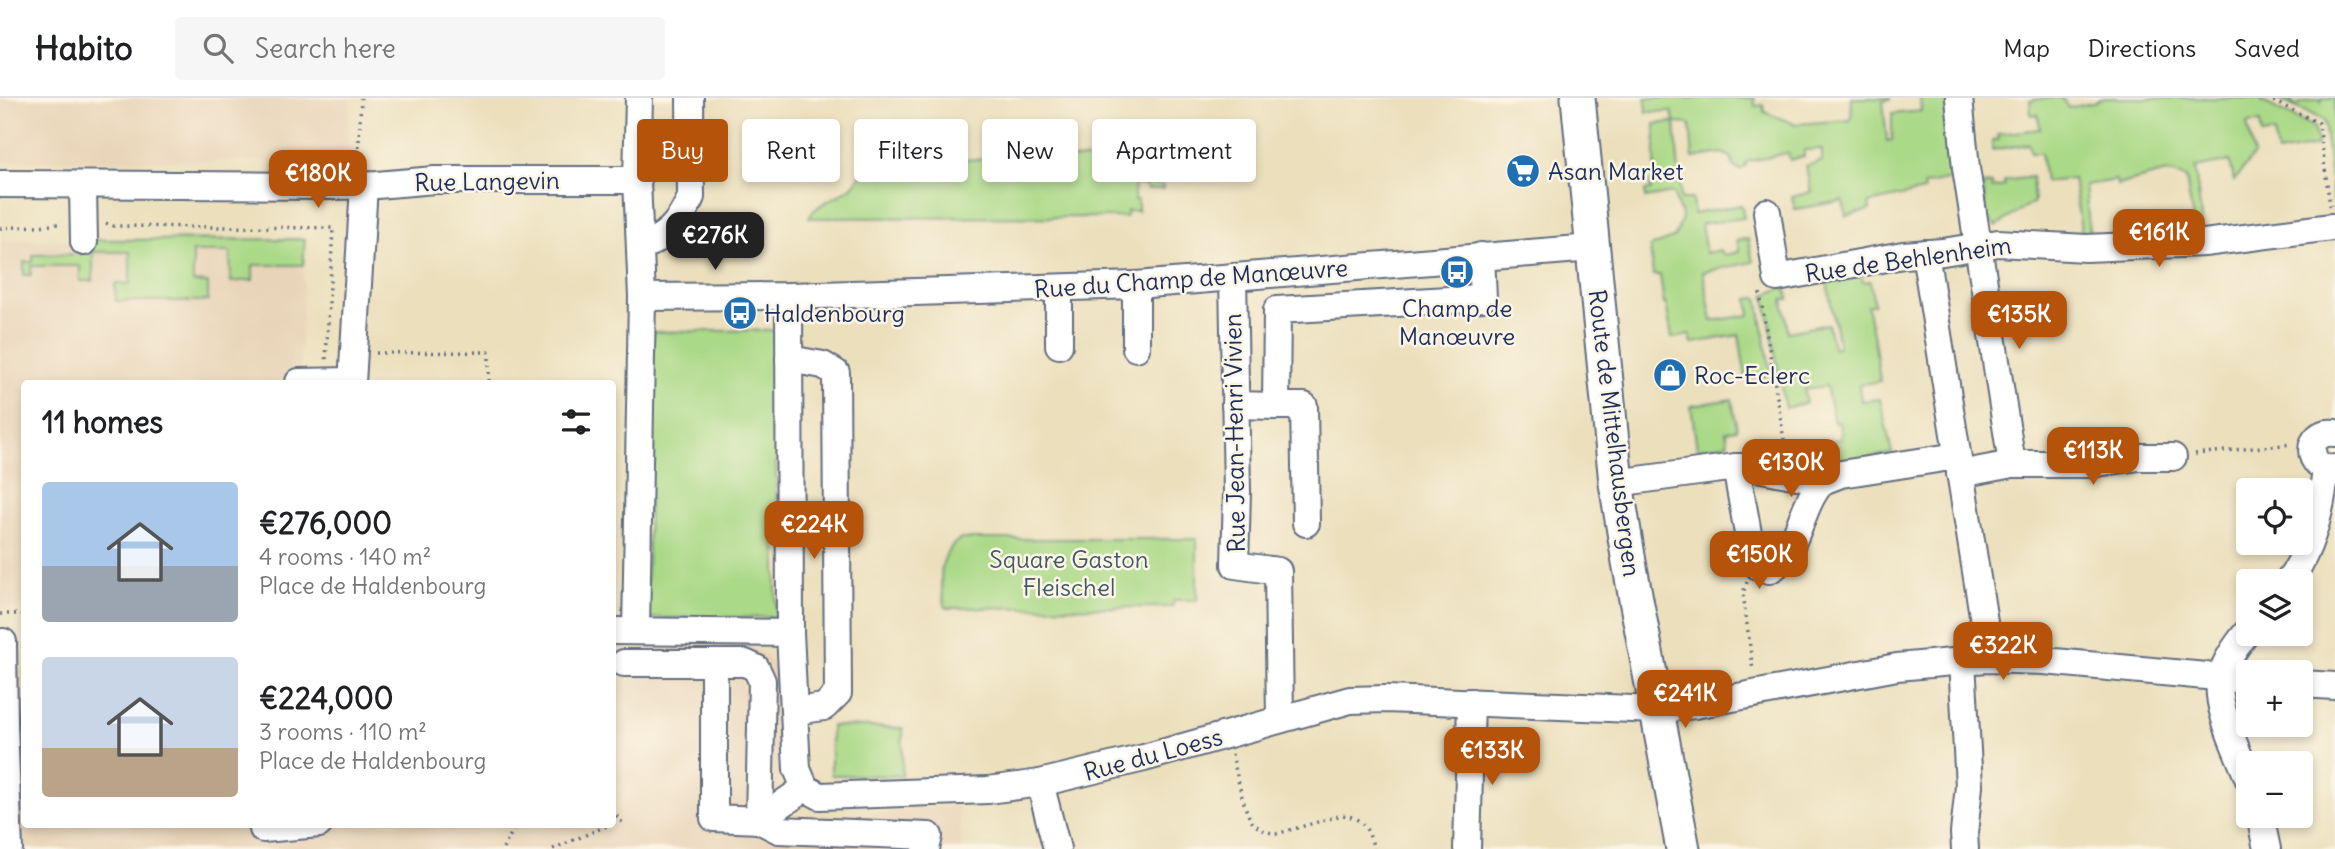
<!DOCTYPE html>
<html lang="en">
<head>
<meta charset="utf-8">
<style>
	body { margin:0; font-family:Delius,sans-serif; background:#f6f6f6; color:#202124; height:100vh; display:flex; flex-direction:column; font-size:26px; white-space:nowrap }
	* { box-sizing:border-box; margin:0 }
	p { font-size:23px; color:#757577 }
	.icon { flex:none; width:38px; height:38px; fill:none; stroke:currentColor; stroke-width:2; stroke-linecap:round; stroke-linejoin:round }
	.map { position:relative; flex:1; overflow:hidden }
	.side { position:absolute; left:21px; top:282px; width:595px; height:448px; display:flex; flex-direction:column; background:#fff; border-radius:7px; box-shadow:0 4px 10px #0003 }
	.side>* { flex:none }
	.hud { position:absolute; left:637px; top:21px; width:665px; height:63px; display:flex; gap:14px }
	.controls { position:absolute; left:2236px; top:380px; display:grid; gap:14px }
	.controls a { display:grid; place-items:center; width:77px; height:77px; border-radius:7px; background:#fff; box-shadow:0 4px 10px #0003; font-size:35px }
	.price { position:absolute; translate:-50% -60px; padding:0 16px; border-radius:14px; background:#b45309; color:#fff; font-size:23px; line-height:46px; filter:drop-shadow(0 2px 4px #0008) }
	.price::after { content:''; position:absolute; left:50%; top:42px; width:21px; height:16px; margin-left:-10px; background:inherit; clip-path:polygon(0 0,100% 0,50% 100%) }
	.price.current { background:#222; color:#fff }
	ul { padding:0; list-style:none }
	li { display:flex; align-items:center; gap:21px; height:175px; padding:0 21px }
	li span { display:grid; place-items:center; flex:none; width:196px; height:140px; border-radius:7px; color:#555 }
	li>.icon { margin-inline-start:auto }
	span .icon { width:84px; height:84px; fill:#fffc; stroke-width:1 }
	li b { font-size:30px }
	h2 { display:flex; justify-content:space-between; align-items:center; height:84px; padding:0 21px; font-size:30px }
	.chip { padding:0 24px; border-radius:7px; background:#fff; box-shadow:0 4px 10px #0003; font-size:24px; line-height:63px }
	.chip.current { background:#b45309; color:#fff }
	header { display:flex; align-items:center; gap:42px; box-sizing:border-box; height:98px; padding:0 35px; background:#fff; border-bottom:2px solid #e0e0e0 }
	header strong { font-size:33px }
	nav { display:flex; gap:38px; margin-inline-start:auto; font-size:24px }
	.search { width:490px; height:63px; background:#f6f6f6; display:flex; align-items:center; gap:18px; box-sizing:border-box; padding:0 24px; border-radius:7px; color:#757577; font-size:26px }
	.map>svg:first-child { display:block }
</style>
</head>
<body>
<header>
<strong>Habito</strong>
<div class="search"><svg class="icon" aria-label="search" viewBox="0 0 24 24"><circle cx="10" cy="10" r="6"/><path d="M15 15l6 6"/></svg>Search here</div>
<nav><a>Map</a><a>Directions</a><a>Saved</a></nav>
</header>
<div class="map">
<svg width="2335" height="751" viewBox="0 0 2335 751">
	<rect width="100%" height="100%" fill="#fcf5e5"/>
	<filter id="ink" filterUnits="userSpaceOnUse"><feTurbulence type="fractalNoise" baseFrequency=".0143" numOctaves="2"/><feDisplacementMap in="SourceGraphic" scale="14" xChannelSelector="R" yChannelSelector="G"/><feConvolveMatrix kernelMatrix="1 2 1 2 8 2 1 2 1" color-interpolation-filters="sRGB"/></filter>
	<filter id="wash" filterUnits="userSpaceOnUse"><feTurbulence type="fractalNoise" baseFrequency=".00686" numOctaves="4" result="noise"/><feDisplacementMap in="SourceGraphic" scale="28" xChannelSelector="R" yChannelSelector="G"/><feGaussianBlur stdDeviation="1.57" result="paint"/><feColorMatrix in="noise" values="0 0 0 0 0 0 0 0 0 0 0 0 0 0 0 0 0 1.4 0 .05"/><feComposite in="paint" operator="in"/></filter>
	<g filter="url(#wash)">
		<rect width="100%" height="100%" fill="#ebdfbc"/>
		<g fill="#e8d4b8">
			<polygon points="0,0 350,0 347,63 0,63"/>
			<polygon points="305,141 299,285 24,285 24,509 0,509 0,142"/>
			<polygon points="749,548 767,558 779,577 779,720 871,716 958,707 963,751 0,751 0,571 24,571 24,726 612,726 613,549"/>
		</g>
		<g fill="#aad987" stroke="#628472" stroke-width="2">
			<polygon points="1646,0 1754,0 1755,8 1763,7 1764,14 1795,26 1851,22 1852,0 1890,0 1890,2 1883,3 1887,43 1892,42 1892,16 1921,13 1920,0 1946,0 1957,80 1923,87 1924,93 1869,105 1870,112 1846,118 1843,103 1795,111 1792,99 1811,94 1806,68 1822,63 1822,51 1804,52 1804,58 1790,62 1788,55 1746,64 1746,69 1740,72 1734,69 1731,59 1722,55 1693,60 1690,26 1675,25 1681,101 1692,101 1694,116 1741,107 1744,120 1701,126 1706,155 1721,152 1723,157 1739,154 1737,142 1748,141 1753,164 1703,174 1712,223 1750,217 1748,201 1758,200 1771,277 1746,281 1739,237 1692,245 1690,237 1672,240 1666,206 1664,206 1660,177 1653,177 1650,149 1675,139 1682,120 1673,95 1645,100 1645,93 1651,92 1650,85 1655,82 1655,26 1674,24 1672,13 1647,14"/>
			<polygon points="2044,0 2062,0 2068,10 2097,4 2097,2 2106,0 2261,0 2262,5 2265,5 2314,29 2317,48 2277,55 2274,35 2262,37 2260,24 2247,25 2254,57 2234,83 2230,63 2195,70 2203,134 2195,135 2186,80 2167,74 2117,87 2116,82 2085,87 2090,138 2082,138 2073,81 2045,84 2041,55 2031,55 2029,46 1992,52 1992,43 1999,42 1998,36 2040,31 2038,16 2031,17 2030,3"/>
			<polygon points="2275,0 2292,2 2293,7 2319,1 2321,4 2322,0 2335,0 2335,117 2324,22"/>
			<path d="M1163,60V67H1150L1149,85L1163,87V91H1147L1146,87H1134V102H1138V113H1127L1126,119L809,120C815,105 838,100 850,90C861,82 864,66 878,62Z"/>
			<polygon points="2032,79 2034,104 1996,128 1987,120 1983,87 1992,86 1992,90 2005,88 2004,83"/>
			<polygon points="305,141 303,167 253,167 253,182 231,184 230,154 193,154 193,184 208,185 208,203 116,203 115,186 130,186 130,154 93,154 93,183 80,183 80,168 31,168 31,177 24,177 24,164 33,164 33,157 81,156 91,142"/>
			<polygon points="1861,178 1863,184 1870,183 1874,206 1867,208 1874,240 1880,283 1859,287 1861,303 1880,301 1892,355 1841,365 1804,356 1801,346 1841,341 1839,324 1834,325 1826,288 1804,291 1806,305 1785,310 1765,197 1785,189 1789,201 1783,202 1788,234 1828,226 1833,250 1839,248 1827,184"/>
			<polygon points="776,232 776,519 646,520 653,234"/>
			<polygon points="1732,301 1737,331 1726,333 1728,346 1697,351 1691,308"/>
			<path d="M960,441H1197V502H1174L1172,509L946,510C939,486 937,457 960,441Z"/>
			<polygon points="831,628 903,630 902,678 831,677"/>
		</g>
	</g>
	<g filter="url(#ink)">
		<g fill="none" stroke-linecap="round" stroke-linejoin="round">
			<g stroke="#646d7f" stroke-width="30">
				<g id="minor">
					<polyline points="1959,0 1966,70 2012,366"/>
					<polyline points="0,86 332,88 377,87 435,82 637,82"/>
					<polyline points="83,89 84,144"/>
					<polyline points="1767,114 1777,180 1903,157 1943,154 1998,145 2086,150 2204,145 2332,129"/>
					<path d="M640,150C667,138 679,127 691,99L690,0"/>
					<polyline points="1925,155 1986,536 1986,561"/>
					<polyline points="1233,179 1237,394 1235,467 1278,473 1280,621"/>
					<polyline points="1136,187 1136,250"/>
					<polyline points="1059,190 1059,247"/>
					<polyline points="642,199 789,198 1136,187 1592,150"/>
					<polyline points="789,261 823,267 836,275 838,595 824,609 795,613"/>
					<polyline points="299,284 352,283"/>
					<polyline points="352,285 364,88"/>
					<polyline points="1235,307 1276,308 1277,212 1483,200 1481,158"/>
					<polyline points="1276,308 1304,308 1306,425"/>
					<path d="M2335,335C2304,331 2305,374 2335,370"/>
					<path d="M1736,369L1753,463L1759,469L1769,472C1799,456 1799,407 1823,383"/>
					<polyline points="1960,376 2012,366 2090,366 2139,359 2173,359"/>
					<polyline points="1616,385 1736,369 1752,369 1823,383 1841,376 1957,358"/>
					<path d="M2289,483C2312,451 2322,408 2326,370"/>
					<polyline points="636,532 642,199 637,82 639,0"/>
					<path d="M2249,532C2238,545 2226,562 2221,578C2213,606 2239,656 2249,682"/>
					<polyline points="612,533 790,535 789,198"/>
					<polyline points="790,535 797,671 805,690 820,698 988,692 1040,685 1144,660 1350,602 1386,601 1657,612 1695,607 1897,569 1986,561 2044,563 2249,582"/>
					<polyline points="1962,563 1969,688 1964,735 1965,751"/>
					<polyline points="624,565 714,565 714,720 759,722 805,690"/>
					<polyline points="714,565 745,565 756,570 762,583 759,722 779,732 929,738 926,751"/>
					<polyline points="2301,586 2335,588"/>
					<polyline points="0,627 4,627 3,544"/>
					<polyline points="4,627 9,751"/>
					<polyline points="1040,685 1057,751"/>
					<polyline points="2260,718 2267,751"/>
					<polyline points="262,726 263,731 319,726"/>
					<polyline points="1467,751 1471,604"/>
				</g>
			</g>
			<g stroke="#646d7f" stroke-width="37">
				<polyline id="major" points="1578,0 1616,385 1629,464 1683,751"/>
			</g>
			<g stroke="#646d7f" stroke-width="3.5" stroke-dasharray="2 5" stroke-linecap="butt">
				<polyline points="2267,0 2319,25 2330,108"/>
				<polyline points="358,64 361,0"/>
				<polyline points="106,125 113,128 333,130 326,262"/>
				<polyline points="0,130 52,127 61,125"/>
				<polyline points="1760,195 1786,354"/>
				<polyline points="376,255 489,254 489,285"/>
				<polyline points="2195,356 2292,346"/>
				<polyline points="1747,484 1743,495 1753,573"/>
				<polyline points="0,516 24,516"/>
				<path d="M1232,656C1236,672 1243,710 1251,722C1256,730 1267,734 1276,736L1342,717C1363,719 1369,733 1374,751"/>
				<polyline points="612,712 625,728"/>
				<polyline points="503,751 516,726"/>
				<polyline points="553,751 611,726"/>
			</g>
			<use href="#minor" stroke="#fff" stroke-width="26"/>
			<use href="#major" stroke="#fff" stroke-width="33"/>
		</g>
	</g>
	<defs>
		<g id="supermarket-disc" transform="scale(1.75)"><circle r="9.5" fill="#1f6fb2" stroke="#fcf5e5"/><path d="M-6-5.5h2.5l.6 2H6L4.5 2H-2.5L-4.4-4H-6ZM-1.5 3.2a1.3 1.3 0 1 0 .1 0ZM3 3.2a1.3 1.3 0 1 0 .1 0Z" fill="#fff"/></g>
		<g id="bus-disc" transform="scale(1.75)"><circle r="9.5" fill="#1f6fb2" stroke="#fcf5e5"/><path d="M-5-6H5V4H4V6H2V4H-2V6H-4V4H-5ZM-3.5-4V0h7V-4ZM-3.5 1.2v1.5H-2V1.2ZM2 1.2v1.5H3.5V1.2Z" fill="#fff"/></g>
		<g id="shop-disc" transform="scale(1.75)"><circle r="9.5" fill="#1f6fb2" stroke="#fcf5e5"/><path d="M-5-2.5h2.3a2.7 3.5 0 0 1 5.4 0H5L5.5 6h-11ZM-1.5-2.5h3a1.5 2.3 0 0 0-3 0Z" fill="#fff"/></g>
	</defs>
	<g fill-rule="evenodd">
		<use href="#supermarket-disc" x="1523" y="73"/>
		<use href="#bus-disc" x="1457" y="174"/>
		<use href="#bus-disc" x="740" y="215"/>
		<use href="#shop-disc" x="1670" y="277"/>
	</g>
	<g text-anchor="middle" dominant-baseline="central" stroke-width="5" stroke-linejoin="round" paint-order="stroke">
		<g font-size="24" fill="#1b2f5e" stroke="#fcf5e5" text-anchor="start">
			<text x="1548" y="73">Asan Market</text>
			<text x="1457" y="210" text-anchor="middle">Champ de<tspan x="1457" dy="28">Manœuvre</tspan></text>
			<text x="764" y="215">Haldenbourg</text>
			<text x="1694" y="277">Roc-Eclerc</text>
		</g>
		<g font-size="24" fill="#1b2f5e" stroke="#fcf5e5">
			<text transform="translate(487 83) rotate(-1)">Rue Langevin</text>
			<text transform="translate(1908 161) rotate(-8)">Rue de Behlenheim</text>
			<text transform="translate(1191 180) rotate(-4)">Rue du Champ de Manœuvre</text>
			<text transform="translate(1234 335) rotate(-91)">Rue Jean-Henri Vivien</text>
			<text transform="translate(1615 335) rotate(83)">Route de Mittelhausbergen</text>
			<text transform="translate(1153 656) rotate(-15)">Rue du Loess</text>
		</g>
		<g font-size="24" fill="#3f5a68" stroke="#fcf5e5">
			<text x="1069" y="461">Square Gaston<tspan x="1069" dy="28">Fleischel</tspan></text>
		</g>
	</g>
</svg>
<div class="controls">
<a><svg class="icon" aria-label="locate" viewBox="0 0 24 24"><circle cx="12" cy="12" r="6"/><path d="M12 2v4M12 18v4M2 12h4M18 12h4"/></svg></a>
<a><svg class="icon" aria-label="layers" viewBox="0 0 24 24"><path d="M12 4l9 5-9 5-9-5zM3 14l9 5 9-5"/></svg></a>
<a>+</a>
<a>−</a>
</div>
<b class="price" style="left:318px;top:112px">€180K</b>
<b class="price" style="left:2159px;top:171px">€161K</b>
<b class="price current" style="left:715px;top:174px">€276K</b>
<b class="price" style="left:2019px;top:253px">€135K</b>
<b class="price" style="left:2093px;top:389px">€113K</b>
<b class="price" style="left:1791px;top:401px">€130K</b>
<b class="price" style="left:814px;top:463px">€224K</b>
<b class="price" style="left:1759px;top:493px">€150K</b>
<b class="price" style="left:2003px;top:584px">€322K</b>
<b class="price" style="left:1685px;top:632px">€241K</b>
<b class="price" style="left:1492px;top:689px">€133K</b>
<div class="hud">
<a class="chip current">Buy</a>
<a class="chip">Rent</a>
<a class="chip">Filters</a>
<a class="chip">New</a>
<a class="chip">Apartment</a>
</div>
<section class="side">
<h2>11 homes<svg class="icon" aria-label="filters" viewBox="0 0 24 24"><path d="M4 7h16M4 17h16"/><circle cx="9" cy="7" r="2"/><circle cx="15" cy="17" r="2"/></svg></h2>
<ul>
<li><span style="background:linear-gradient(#a9c7e8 60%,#9aa5b1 0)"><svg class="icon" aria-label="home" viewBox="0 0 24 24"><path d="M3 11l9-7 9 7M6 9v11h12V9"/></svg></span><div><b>€276,000</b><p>4 rooms · 140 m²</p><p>Place de Haldenbourg</p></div></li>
<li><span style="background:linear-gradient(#c9d6e8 65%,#b9a48a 0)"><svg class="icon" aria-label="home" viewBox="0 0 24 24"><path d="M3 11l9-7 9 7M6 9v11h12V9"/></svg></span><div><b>€224,000</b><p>3 rooms · 110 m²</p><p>Place de Haldenbourg</p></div></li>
</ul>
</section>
</div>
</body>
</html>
